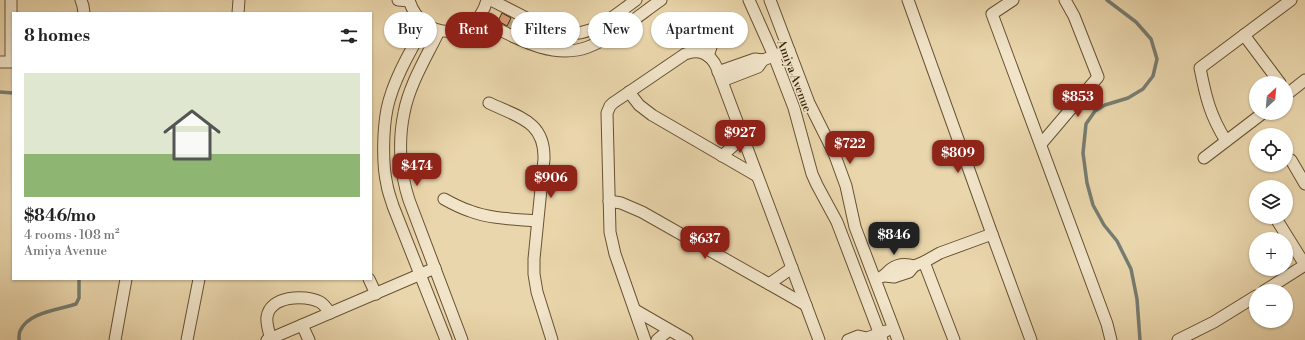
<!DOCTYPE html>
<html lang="en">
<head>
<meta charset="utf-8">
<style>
	body { margin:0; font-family:"Libre Bodoni",serif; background:#f6f6f6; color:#222; height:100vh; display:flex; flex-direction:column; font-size:15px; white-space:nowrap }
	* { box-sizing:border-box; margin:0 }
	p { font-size:13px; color:#767676 }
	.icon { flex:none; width:22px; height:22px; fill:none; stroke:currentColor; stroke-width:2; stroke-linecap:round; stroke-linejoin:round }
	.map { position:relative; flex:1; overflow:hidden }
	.panel { position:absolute; left:12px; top:12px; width:360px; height:268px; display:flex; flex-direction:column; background:#fff; border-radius:0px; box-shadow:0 1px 3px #0004 }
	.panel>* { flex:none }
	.banner { position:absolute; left:384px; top:12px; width:380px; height:36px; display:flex; gap:8px }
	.needle { width:26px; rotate:26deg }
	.tools { position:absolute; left:1249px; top:76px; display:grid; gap:8px }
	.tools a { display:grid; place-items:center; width:44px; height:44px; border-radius:50%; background:#fff; box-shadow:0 1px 3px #0004; font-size:20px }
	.price { position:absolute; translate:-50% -34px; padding:0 9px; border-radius:8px; background:#8f2418; color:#fff; font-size:13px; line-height:26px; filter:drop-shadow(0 1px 2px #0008) }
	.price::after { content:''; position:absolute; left:50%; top:24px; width:12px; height:9px; margin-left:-6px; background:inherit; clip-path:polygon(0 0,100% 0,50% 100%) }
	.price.selected { background:#222; color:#fff }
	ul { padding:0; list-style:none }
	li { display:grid; align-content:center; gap:8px; height:212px; padding:0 12px }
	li+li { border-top:1px solid #e0e0e0 }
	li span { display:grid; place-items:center; height:124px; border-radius:0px; color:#555 }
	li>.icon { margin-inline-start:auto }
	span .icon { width:72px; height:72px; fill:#fffc; stroke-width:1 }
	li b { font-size:17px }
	h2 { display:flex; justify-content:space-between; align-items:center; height:48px; padding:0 12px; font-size:17px }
	.chip { padding:0 14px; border-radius:18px; background:#fff; box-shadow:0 1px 3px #0004; font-size:14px; line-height:36px }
	.chip.selected { background:#8f2418; color:#fff }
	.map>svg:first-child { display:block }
</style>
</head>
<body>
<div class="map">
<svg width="1305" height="340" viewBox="0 0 1305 340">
	<defs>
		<filter id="shadow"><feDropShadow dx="3.5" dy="3.5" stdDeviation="2" flood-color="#0004"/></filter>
	</defs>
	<rect width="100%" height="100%" fill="#ead6ac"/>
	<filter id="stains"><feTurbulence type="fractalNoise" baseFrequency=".005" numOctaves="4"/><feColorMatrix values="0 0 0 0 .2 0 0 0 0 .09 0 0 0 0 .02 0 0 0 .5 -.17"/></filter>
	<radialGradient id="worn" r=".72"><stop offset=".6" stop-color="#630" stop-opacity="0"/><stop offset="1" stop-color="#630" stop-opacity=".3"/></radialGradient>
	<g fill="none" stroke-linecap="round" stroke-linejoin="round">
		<g stroke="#767c71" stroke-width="3.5">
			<polyline points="1107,0 1136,22 1151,39 1157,59 1153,76 1143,89 1128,98 1105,105 1095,111 1086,124 1083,153 1087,183 1093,205 1104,225 1117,241 1131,269 1137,299 1140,340"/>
			<polyline points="0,92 13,93"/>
			<path d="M19,340C19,337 19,333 20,331C28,312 59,310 76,304L79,298V279"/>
		</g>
	</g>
	<polygon fill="#da9d75" stroke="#3b260a" filter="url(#shadow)" points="502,13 511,18 507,26 498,21"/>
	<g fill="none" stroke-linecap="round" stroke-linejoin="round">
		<g stroke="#675232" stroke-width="13">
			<g id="street">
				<polyline points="81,0 83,6 84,13"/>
				<polyline points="398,0 409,1"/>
				<path d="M409,0C421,41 476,43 487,0"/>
				<path d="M491,0L550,30C586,43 608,20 636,0"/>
				<polyline points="749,0 774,56 794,108 812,174 817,185 837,222 882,340"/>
				<polyline points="770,0 809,103 834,153 846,186 855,227 898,340"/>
				<polyline points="908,0 992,234 1031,340"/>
				<polyline points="1013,0 992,14 1107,324 1111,340"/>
				<polyline points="238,13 239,0"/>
				<path d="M478,19C511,35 551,61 588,47C614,37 638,16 661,0"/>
				<path d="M425,25C411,50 393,80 387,109C383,130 382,164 387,185C388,192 391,199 393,206L446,340"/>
				<path d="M439,31C427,56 409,85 404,113C398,141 400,173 409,200L462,340"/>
				<polyline points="1244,35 1280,83"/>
				<polyline points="514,37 524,18"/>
				<polyline points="529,43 537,24"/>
				<path d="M695,51C695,46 694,39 697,35C702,26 712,31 714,38L708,56"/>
				<polyline points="0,62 11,62 11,0"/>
				<polyline points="718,72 755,59 763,60 789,50"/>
				<polyline points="722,81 758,67 763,60"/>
				<polyline points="629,92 639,105 652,115 757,176"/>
				<polyline points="1286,95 1305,80"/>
				<path d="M489,103C518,117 545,121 544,159L534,259V274L537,292L552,340"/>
				<path d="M1226,141C1210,115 1206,98 1200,68L1291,0"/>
				<polyline points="1041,144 1098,77 1074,16 1065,0"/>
				<polyline points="722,156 743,137"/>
				<polyline points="1204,158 1263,113"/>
				<polyline points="1291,160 1305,184"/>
				<path d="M444,199C453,204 461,208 470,211C491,219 515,219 537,221"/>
				<polyline points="609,201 621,203 642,212 806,305"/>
				<polyline points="924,262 954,340"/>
				<polyline points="885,276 894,277 909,272 914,266 924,262 940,253 992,234"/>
				<path d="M881,277C886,275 887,272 891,269C898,264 907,264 914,266"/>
				<polyline points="369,279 376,294"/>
				<polyline points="769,284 792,268"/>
				<polyline points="1264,291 1305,265 1275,217"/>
				<polyline points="635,310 687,340"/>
				<polyline points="302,325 309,340"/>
				<path d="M271,339C269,332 266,324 267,317C270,296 304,294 320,302C325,305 327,309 330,313"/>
				<polyline points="115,340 126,279"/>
				<polyline points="187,340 199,279"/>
				<polyline points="267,340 435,268"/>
				<path d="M645,340L615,254L610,232L607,113L610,106L613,103L685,54C699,48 711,54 717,68L819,340"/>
				<polyline points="657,340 669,330"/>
				<polyline points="848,340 858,336 867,338 886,331"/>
				<polyline points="1178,340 1214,322 1256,296"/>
			</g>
		</g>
		<use href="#street" stroke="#f1e4c9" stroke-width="11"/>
	</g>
	<g text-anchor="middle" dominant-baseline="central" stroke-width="3" stroke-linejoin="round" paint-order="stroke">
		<g font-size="12" fill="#3b260a" stroke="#f1e4c9">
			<text transform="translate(794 76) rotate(69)">Amiya Avenue</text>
		</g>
	</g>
	<rect width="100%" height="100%" filter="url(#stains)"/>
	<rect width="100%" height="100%" fill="url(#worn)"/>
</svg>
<div class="tools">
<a><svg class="needle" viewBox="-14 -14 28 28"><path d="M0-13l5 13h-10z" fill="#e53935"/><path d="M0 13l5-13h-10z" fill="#767676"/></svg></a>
<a><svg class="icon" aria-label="locate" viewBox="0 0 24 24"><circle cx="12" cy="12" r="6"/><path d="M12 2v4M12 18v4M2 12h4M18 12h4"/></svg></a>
<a><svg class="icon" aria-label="layers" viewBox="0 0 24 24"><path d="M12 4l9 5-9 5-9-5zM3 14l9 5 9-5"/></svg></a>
<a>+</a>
<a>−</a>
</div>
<b class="price" style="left:1078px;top:118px">$853</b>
<b class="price" style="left:740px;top:154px">$927</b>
<b class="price" style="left:850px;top:165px">$722</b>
<b class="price" style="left:958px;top:174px">$809</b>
<b class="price" style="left:417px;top:187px">$474</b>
<b class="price" style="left:551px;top:199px">$906</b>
<b class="price selected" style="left:894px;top:256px">$846</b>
<b class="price" style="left:705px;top:260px">$637</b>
<div class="banner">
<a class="chip">Buy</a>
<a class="chip selected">Rent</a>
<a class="chip">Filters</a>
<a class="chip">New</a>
<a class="chip">Apartment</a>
</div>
<section class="panel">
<h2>8 homes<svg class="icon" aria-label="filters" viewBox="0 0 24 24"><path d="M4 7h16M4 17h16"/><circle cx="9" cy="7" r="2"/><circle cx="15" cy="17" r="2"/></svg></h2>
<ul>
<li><span style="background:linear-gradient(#dfe7d0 65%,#8fb573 0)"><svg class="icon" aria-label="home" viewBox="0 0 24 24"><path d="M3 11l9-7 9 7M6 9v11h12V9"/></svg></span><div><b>$846/mo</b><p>4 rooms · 108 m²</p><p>Amiya Avenue</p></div></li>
</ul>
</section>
</div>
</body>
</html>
